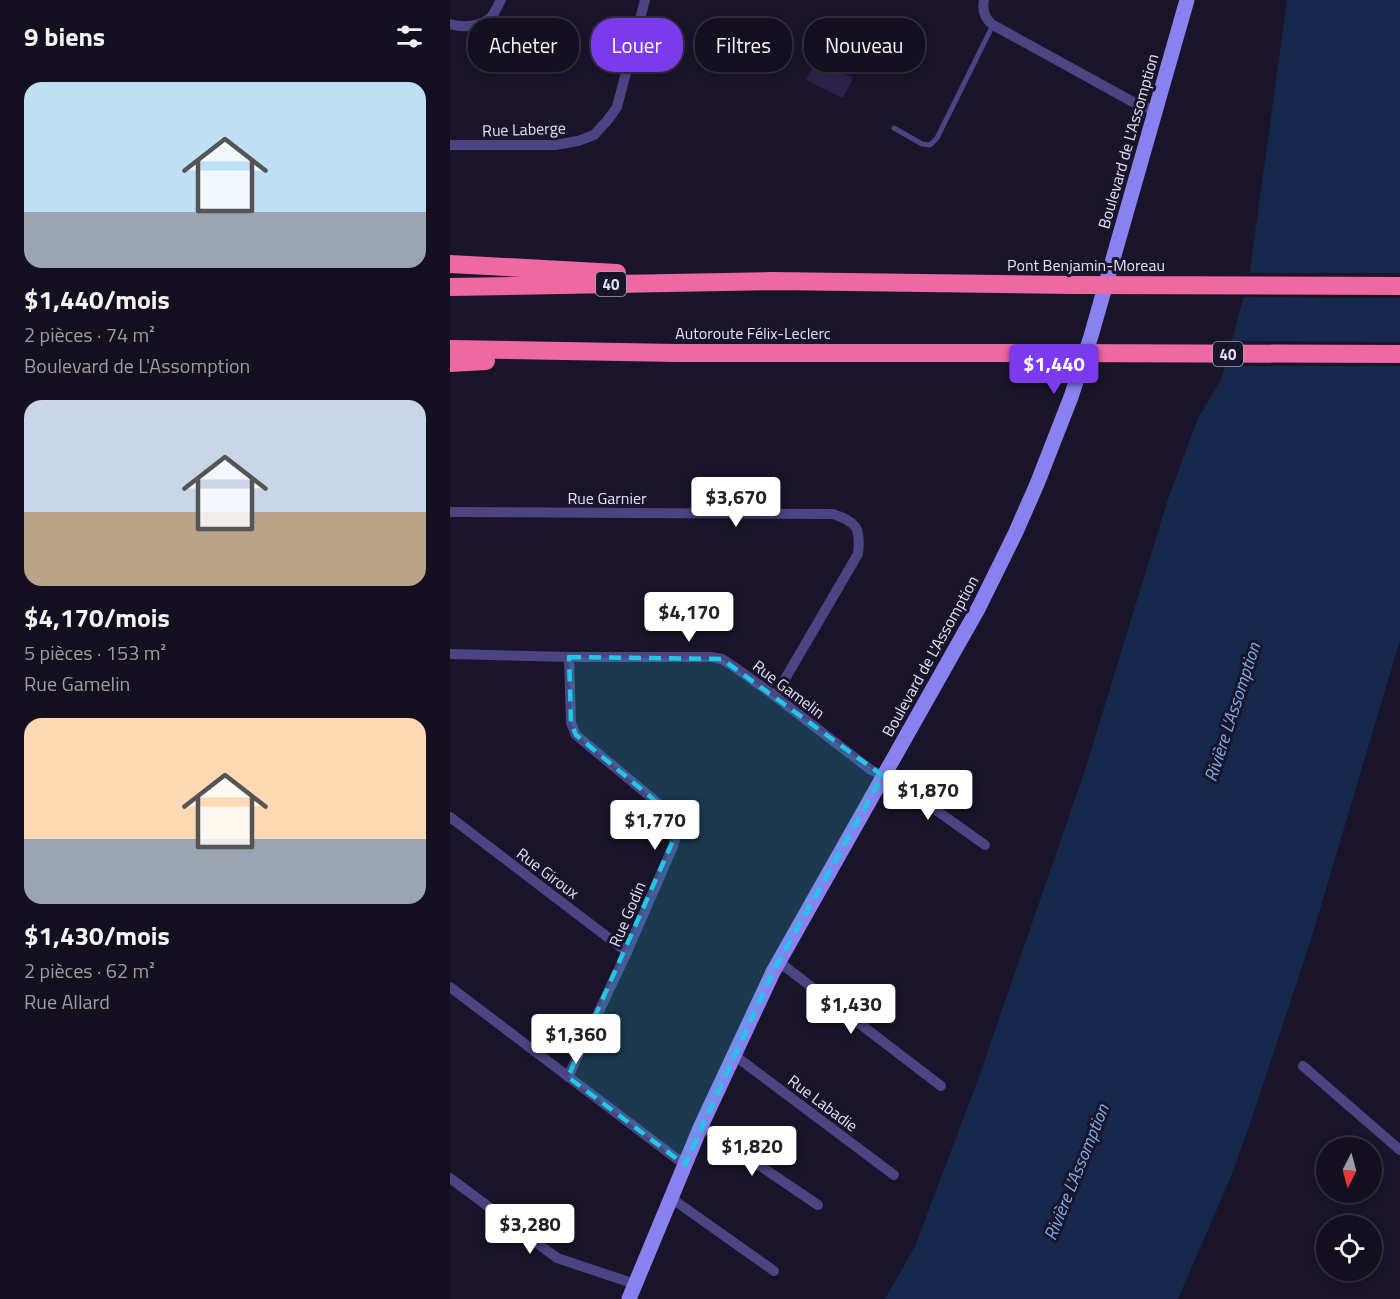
<!DOCTYPE html>
<html lang="fr">
<head>
<meta charset="utf-8">
<style>
	body { margin:0; font-family:"Titillium Web",sans-serif; background:#1c1828; color:#f1f3f6; height:100vh; display:flex; flex-direction:column; font-size:22px; white-space:nowrap }
	* { box-sizing:border-box; margin:0 }
	p { font-size:20px; color:#9d9ca4 }
	.icon { flex:none; width:33px; height:33px; fill:none; stroke:currentColor; stroke-width:2; stroke-linecap:round; stroke-linejoin:round }
	.map { position:relative; flex:1; overflow:hidden }
	.drawer { display:flex; flex-direction:column; background:#130f1f; width:450px }
	.drawer>* { flex:none }
	.guide { position:absolute; left:18px; top:18px; width:570px; height:54px; display:flex; gap:12px }
	.needle { width:39px; rotate:186deg }
	.fabs { position:absolute; left:866px; top:1137px; display:grid; gap:12px }
	.fabs a { display:grid; place-items:center; width:66px; height:66px; border-radius:50%; background:#130f1f; box-shadow:0 3px 9px #0003,0 0 0 2px #322f3d; font-size:30px }
	.price { position:absolute; translate:-50% -51px; padding:0 14px; border-radius:6px; background:#fff; color:#222; font-size:20px; line-height:39px; filter:drop-shadow(0 2px 3px #0008) }
	.price::after { content:''; position:absolute; left:50%; top:36px; width:18px; height:14px; margin-left:-9px; background:inherit; clip-path:polygon(0 0,100% 0,50% 100%) }
	.price.active { background:#7c3aed; color:#fff }
	ul { padding:0; list-style:none }
	li { display:grid; align-content:center; gap:12px; height:318px; padding:0 24px }
	li span { display:grid; place-items:center; height:186px; border-radius:18px; color:#555 }
	li>.icon { margin-inline-start:auto }
	span .icon { width:108px; height:108px; fill:#fffc; stroke-width:1 }
	li b { font-size:26px }
	h2 { display:flex; justify-content:space-between; align-items:center; height:72px; padding:0 24px; font-size:26px }
	.pill { padding:0 21px; border-radius:24px; background:#130f1f; box-shadow:0 3px 9px #0003,0 0 0 2px #322f3d; font-size:21px; line-height:54px }
	.pill.active { background:#7c3aed; color:#fff }
	main { display:flex; flex:1; min-height:0 }
	.map>svg:first-child { display:block }
</style>
</head>
<body>
<main>
<section class="drawer">
<h2>9 biens<svg class="icon" aria-label="filters" viewBox="0 0 24 24"><path d="M4 7h16M4 17h16"/><circle cx="9" cy="7" r="2"/><circle cx="15" cy="17" r="2"/></svg></h2>
<ul>
<li><span style="background:linear-gradient(#bfe0f5 70%,#9aa5b1 0)"><svg class="icon" aria-label="home" viewBox="0 0 24 24"><path d="M3 11l9-7 9 7M6 9v11h12V9"/></svg></span><div><b>$1,440/mois</b><p>2 pièces · 74 m²</p><p>Boulevard de L'Assomption</p></div></li>
<li><span style="background:linear-gradient(#c9d6e8 60%,#b9a48a 0)"><svg class="icon" aria-label="home" viewBox="0 0 24 24"><path d="M3 11l9-7 9 7M6 9v11h12V9"/></svg></span><div><b>$4,170/mois</b><p>5 pièces · 153 m²</p><p>Rue Gamelin</p></div></li>
<li><span style="background:linear-gradient(#ffd9b3 65%,#9aa5b1 0)"><svg class="icon" aria-label="home" viewBox="0 0 24 24"><path d="M3 11l9-7 9 7M6 9v11h12V9"/></svg></span><div><b>$1,430/mois</b><p>2 pièces · 62 m²</p><p>Rue Allard</p></div></li>
</ul>
</section>
<div class="map">
<svg width="950" height="1299" viewBox="0 0 950 1299">
	<rect width="100%" height="100%" fill="#191429"/>
	<polygon fill="#16274c" points="837,0 950,0 950,640 862,936 804,1112 780,1179 728,1299 435,1299 465,1246 525,1088 635,770 718,499 748,418 771,380 799,277"/>
	<g fill="#191429">
		<polygon points="797,273 950,273 950,298 790,297"/>
		<polygon points="778,341 950,342 950,366 772,366"/>
	</g>
	<polygon fill="#2c2248" points="366,60 403,78 393,98 356,80"/>
	<g fill="none" stroke-linecap="round" stroke-linejoin="round">
		<polyline stroke="#4a4483" stroke-width="5" points="444,128 472,144 480,145 487,138 543,25"/>
		<g stroke="#4a4483" stroke-width="10">
			<path d="M534,0C532,10 535,19 543,25L683,102L706,111"/>
			<path d="M0,24C13,28 31,27 41,17C45,13 48,5 51,0"/>
			<polyline points="0,145 105,145 128,141 144,135 157,121 167,107 195,0"/>
			<path d="M0,512L383,514C407,522 411,528 408,554L325,696"/>
			<polyline points="0,654 119,657 261,657 272,659 283,666 325,696 421,770 445,781 535,845"/>
			<polyline points="0,817 177,952"/>
			<polyline points="329,962 491,1086"/>
			<polyline points="0,987 235,1165"/>
			<polyline points="284,1055 444,1175"/>
			<polyline points="853,1066 950,1150"/>
			<path d="M118,1077L177,952L224,844C226,832 226,825 221,814L126,735L121,723L119,657"/>
			<polyline points="251,1126 368,1205"/>
			<polyline points="0,1178 107,1258 185,1284"/>
			<polyline points="221,1198 324,1271"/>
		</g>
		<polyline stroke="#8a81f1" stroke-width="15" points="179,1299 251,1126 323,972 529,607 565,534 587,484 621,397 641,336 737,0"/>
		<g stroke="#ee68a1" stroke-width="18">
			<polyline points="0,264 167,273"/>
			<polyline points="0,287 322,281 623,285"/>
			<polyline points="0,349 227,353 606,353"/>
			<polyline points="0,363 36,361"/>
		</g>
		<g stroke="#ee68a1" stroke-width="18">
			<polyline points="623,285 950,286"/>
			<polyline points="606,353 950,354"/>
		</g>
	</g>
	<path fill="#21c7e6" fill-opacity="0.2" stroke="#21c7e6" stroke-width="4.5" stroke-dasharray="12 8" stroke-linejoin="round" d="M119,657L272,659L433,776L323,972L235,1165L118,1077L226,834L221,814L126,735L121,723Z"/>
	<g text-anchor="middle" dominant-baseline="central" stroke-width="6" stroke-linejoin="round" paint-order="stroke">
		<g fill="#191429" stroke="#a7a3bc" stroke-width="1.5">
			<rect x="146" y="272" width="30" height="24" rx="4.5"/>
			<rect x="763" y="342" width="30" height="24" rx="4.5"/>
		</g>
		<g font-size="15" font-weight="bold" fill="#e4e0fb">
			<text x="161" y="284">40</text>
			<text x="778" y="354">40</text>
		</g>
		<g font-size="16" fill="#e4e0fb" stroke="#191429">
			<text transform="translate(74 129) rotate(-2)">Rue Laberge</text>
			<text transform="translate(678 141) rotate(-74)">Boulevard de L'Assomption</text>
			<text x="636" y="265">Pont Benjamin-Moreau</text>
			<text x="303" y="333">Autoroute Félix-Leclerc</text>
			<text x="157" y="498">Rue Garnier</text>
			<text transform="translate(480 656) rotate(-61)">Boulevard de L'Assomption</text>
			<text transform="translate(339 689) rotate(37)">Rue Gamelin</text>
			<text transform="translate(98 873) rotate(37)">Rue Giroux</text>
			<text transform="translate(177 914) rotate(-67)">Rue Godin</text>
			<text transform="translate(373 1103) rotate(37)">Rue Labadie</text>
		</g>
		<g font-size="18" font-style="italic" fill="#79b2f0" stroke="#191429">
			<text transform="translate(782 712) rotate(-72)">Rivière L'Assomption</text>
			<text transform="translate(626 1172) rotate(-68)">Rivière L'Assomption</text>
		</g>
	</g>
</svg>
<div class="fabs">
<a><svg class="needle" viewBox="-14 -14 28 28"><path d="M0-13l5 13h-10z" fill="#e53935"/><path d="M0 13l5-13h-10z" fill="#9d9ca4"/></svg></a>
<a><svg class="icon" aria-label="locate" viewBox="0 0 24 24"><circle cx="12" cy="12" r="6"/><path d="M12 2v4M12 18v4M2 12h4M18 12h4"/></svg></a>
</div>
<b class="price active" style="left:604px;top:395px">$1,440</b>
<b class="price" style="left:286px;top:528px">$3,670</b>
<b class="price" style="left:239px;top:643px">$4,170</b>
<b class="price" style="left:478px;top:821px">$1,870</b>
<b class="price" style="left:205px;top:851px">$1,770</b>
<b class="price" style="left:401px;top:1035px">$1,430</b>
<b class="price" style="left:126px;top:1065px">$1,360</b>
<b class="price" style="left:302px;top:1177px">$1,820</b>
<b class="price" style="left:80px;top:1255px">$3,280</b>
<div class="guide">
<a class="pill">Acheter</a>
<a class="pill active">Louer</a>
<a class="pill">Filtres</a>
<a class="pill">Nouveau</a>
</div>
</div>
</main>
</body>
</html>
